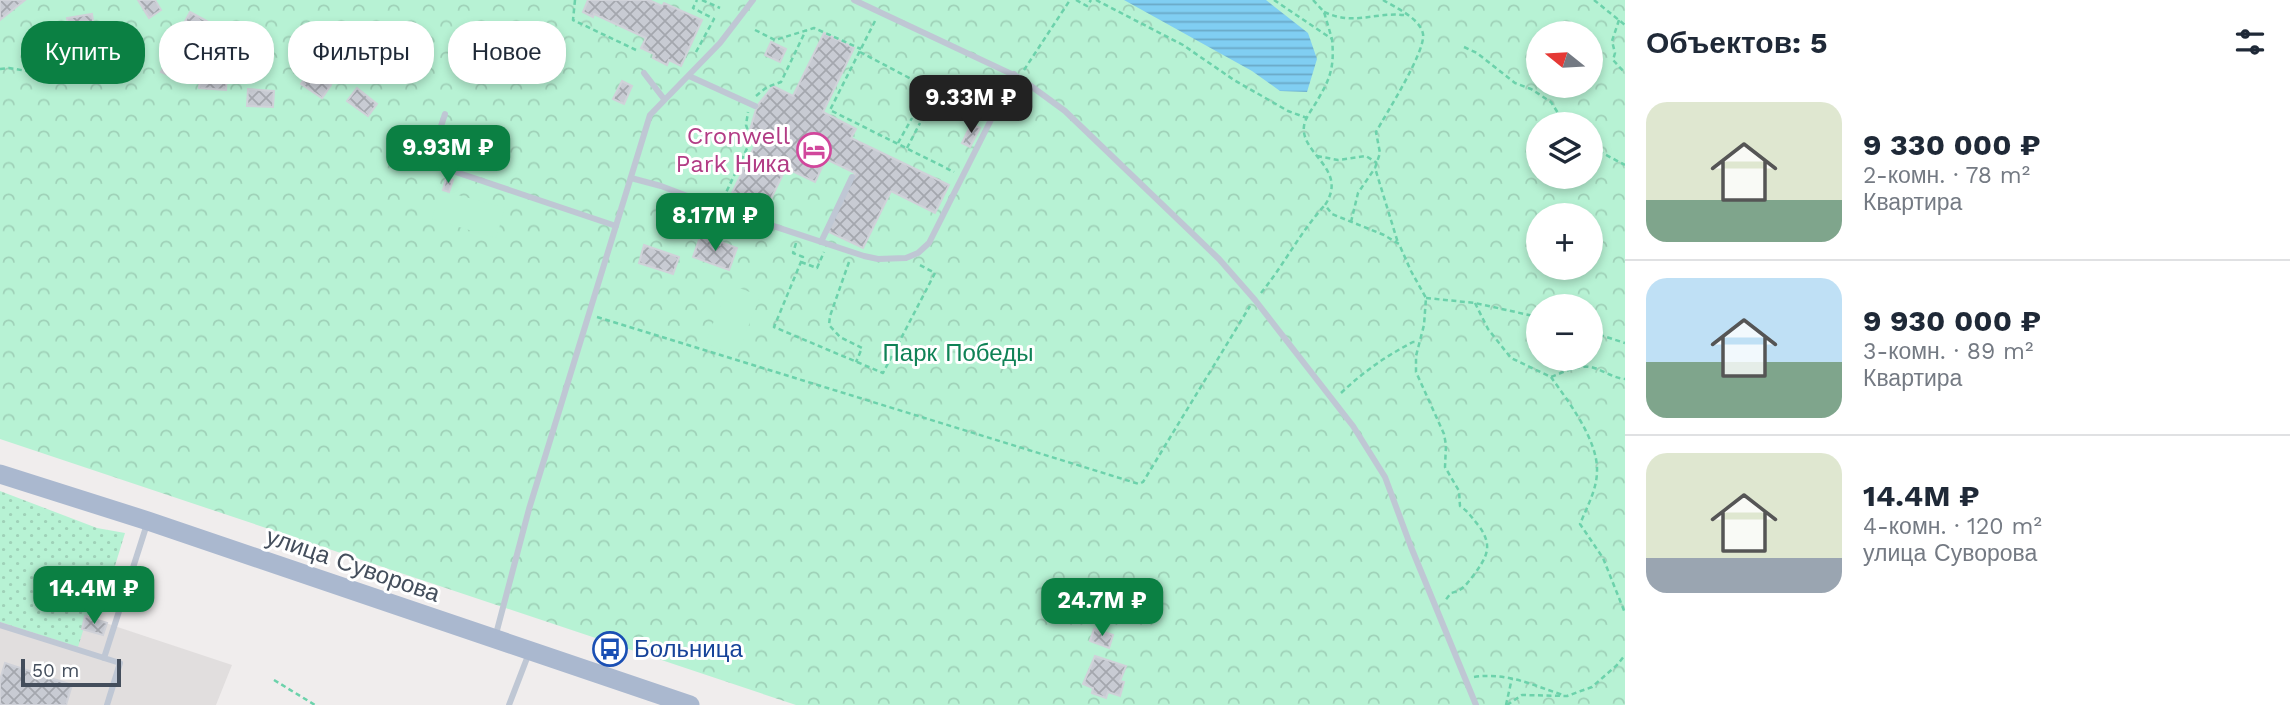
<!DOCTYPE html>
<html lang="ru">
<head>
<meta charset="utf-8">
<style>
	body { margin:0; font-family:"Work Sans",sans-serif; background:#f6f6f7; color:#1f2937; height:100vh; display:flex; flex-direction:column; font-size:26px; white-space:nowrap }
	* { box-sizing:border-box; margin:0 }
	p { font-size:23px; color:#747a83 }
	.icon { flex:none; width:38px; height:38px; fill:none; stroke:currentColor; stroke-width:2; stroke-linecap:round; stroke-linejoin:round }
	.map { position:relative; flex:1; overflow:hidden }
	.side { display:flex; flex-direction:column; background:#fff; width:665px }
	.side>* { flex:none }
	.guide { position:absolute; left:21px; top:21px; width:665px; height:63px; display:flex; gap:14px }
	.needle { width:46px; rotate:288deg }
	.controls { position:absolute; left:1526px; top:21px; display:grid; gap:14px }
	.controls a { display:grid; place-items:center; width:77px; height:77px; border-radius:50%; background:#fff; box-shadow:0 4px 10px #0003; font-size:35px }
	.scale { position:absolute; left:21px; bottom:18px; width:100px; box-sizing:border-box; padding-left:7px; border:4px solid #444e5c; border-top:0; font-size:19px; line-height:24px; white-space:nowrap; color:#444e5c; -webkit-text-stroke:5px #fff; paint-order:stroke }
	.price { position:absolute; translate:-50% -60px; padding:0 16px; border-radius:14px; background:#0b8043; color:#fff; font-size:23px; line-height:46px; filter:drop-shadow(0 2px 4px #0008) }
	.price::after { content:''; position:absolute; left:50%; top:42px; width:21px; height:16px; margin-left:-10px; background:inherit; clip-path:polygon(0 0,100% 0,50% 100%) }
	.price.current { background:#222; color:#fff }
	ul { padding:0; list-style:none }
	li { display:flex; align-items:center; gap:21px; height:175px; padding:0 21px }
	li+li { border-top:2px solid #e0e1e3 }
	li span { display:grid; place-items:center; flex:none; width:196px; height:140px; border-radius:21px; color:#555 }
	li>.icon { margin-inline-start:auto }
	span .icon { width:84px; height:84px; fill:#fffc; stroke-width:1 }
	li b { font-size:30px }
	h2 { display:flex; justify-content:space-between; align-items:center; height:84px; padding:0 21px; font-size:30px }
	.pill { padding:0 24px; border-radius:28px; background:#fff; box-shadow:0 4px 10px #0003; font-size:24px; line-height:63px }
	.pill.current { background:#0b8043; color:#fff }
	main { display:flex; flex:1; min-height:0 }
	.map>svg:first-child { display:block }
</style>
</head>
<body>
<main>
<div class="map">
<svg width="1625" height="705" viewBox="0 0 1625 705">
	<defs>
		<pattern id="grass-dots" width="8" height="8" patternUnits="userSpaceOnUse" patternTransform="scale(1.75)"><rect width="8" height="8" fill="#b7f2d4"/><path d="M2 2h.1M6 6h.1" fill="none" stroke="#9fd1b8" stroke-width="1.8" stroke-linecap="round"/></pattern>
		<pattern id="park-crowns" width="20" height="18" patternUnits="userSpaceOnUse" patternTransform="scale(1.75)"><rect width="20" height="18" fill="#b7f2d4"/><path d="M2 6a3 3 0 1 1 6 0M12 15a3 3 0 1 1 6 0" fill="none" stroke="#9fd1b8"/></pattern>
		<pattern id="water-rules" width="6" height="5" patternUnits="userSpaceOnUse" patternTransform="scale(1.75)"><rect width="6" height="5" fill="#80cef2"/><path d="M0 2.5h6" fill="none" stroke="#6aa9c7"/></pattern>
		<pattern id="building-cross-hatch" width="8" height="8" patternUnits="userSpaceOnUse" patternTransform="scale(1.75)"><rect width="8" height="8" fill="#c8cbd3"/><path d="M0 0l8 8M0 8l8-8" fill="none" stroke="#a4a7ae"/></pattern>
	</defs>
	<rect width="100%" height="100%" fill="#f0eded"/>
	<polygon fill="#e1dede" points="0,588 232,665 216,705 0,705"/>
	<polygon fill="url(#grass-dots)" points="0,491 97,528 125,533 103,605 92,602 78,647 0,622"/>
	<path fill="url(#park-crowns)" fill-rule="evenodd" d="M0,0H1625V705H796L0,439ZM1538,33H1591V86H1538ZM1538,124H1591V177H1538ZM1538,215H1591V268H1538ZM1538,306H1591V359H1538Z"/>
	<g fill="#b7f2d4">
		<polygon points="440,190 505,208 496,238 432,219"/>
		<polygon points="729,284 760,296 737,356 705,343"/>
	</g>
	<polygon fill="url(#water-rules)" points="1124,0 1266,0 1308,33 1317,59 1307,92 1280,91 1252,71"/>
	<g fill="url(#building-cross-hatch)" stroke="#d0d2d9" stroke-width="2">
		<polygon points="0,0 25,0 0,20"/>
		<polygon points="138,0 155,0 161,10 149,18"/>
		<polygon points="588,0 649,0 662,6 664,3 702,20 681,66 669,60 667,65 653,58 654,54 641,48 646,38 594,14 593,17 583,12"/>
		<polygon points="190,12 212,24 205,37 183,25"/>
		<polygon points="92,14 94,29 69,33 67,18"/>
		<polygon points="824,33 854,48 823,112 856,129 851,138 949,185 935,213 891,191 863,248 827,231 855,173 826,159 815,182 786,168 764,213 730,197 760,135 750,130 757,106 773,86 793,96"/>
		<polygon points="235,36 254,53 245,63 226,47"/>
		<polygon points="113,40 140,41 139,57 113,56"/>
		<polygon points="771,42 786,49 780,62 765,55"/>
		<polygon points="169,54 185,60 177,79 161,72"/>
		<polygon points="310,70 331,85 322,98 301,84"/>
		<polygon points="201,72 227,74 226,90 199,88"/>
		<polygon points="622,81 632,86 624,104 613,99"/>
		<polygon points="357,88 377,104 368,116 347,101"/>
		<polygon points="248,89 274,91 273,107 247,106"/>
		<polygon points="971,124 980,128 970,147 962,143"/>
		<polygon points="446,178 453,180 449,192 443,190"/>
		<polygon points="667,195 731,216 726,231 662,210"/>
		<polygon points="675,214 704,223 700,236 671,226"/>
		<polygon points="700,237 720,245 721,242 737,248 729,270 693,257"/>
		<polygon points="644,245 679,257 673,274 639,263"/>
		<polygon points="85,616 107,623 103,635 82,629"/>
		<polygon points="1094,629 1113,635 1109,648 1090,641"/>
		<polygon points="1095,656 1126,666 1120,681 1124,682 1120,696 1108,692 1106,698 1092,693 1093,688 1083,684"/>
		<polygon points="5,663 72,685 66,705 0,705 0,680"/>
	</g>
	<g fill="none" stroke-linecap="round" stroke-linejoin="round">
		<g stroke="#6cd2ab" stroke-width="2.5" stroke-dasharray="5 3.5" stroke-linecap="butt">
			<polyline points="575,0 573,20 636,50"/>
			<polyline points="702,0 720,8"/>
			<polyline points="1076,0 1087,6 1091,0"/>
			<polyline points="1096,0 1183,45 1234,80 1288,111 1307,118"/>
			<path d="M1274,0L1332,39C1335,70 1329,81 1314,106C1310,112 1305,119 1304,126C1300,154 1349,169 1325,205L1332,214L1384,235L1399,244L1411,271L1426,298L1424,325L1416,356V372L1444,434L1446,445L1445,467L1459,491L1460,506C1469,512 1472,518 1479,526C1494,547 1486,558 1473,576C1466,585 1462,591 1451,593L1444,602"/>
			<polyline points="1313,0 1324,12 1332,39"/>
			<path d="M1383,0C1396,8 1420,18 1423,34C1426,51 1386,114 1376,132L1380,153L1375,168L1398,243"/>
			<polyline points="1594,0 1625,25"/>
			<path d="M1324,12C1356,26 1372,12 1404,15"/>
			<polyline points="1619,20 1612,41 1615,53 1613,60 1625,73"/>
			<polyline points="875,21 830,110 954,172"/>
			<polyline points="755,30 775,40 814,28 861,49"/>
			<polyline points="1464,47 1477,53 1515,83 1531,89 1551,102 1565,124"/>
			<polyline points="696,52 714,19 693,8 697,0"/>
			<polyline points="860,52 917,82"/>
			<polyline points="0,69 9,68 75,79"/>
			<polyline points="1024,70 1070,0"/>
			<polyline points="756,96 767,87 781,82 806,30"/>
			<polyline points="898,143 912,118"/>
			<polyline points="1591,147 1625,165"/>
			<polyline points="907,148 920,123"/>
			<polyline points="1317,156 1338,160 1366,156 1377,163"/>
			<polyline points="723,199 751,140 746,125 748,112"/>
			<polyline points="1351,222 1358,193 1375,168"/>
			<polyline points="796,243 793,253 803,257 774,327 883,373 935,273 918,264"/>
			<polyline points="801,262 817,268 824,252"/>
			<polyline points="849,262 830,316 829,325 840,337 862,348 856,362"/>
			<path d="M1261,293C1284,265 1300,232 1325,205"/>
			<polyline points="1426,298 1475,303 1538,317"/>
			<path d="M1475,303L1488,329L1511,358L1551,377C1564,372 1577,365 1591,367C1603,370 1613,378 1625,379"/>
			<polyline points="597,317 1139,484 1143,482 1250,306"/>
			<polyline points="1591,332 1625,343"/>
			<path d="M1551,377C1568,401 1598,440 1597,471C1597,489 1587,507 1580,524L1603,558L1625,613"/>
			<path d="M1341,393C1363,372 1386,356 1413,342H1418"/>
			<path d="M1474,677C1507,672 1532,685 1563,695"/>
			<polyline points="274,680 315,705"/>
			<polyline points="1506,705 1512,678"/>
			<polyline points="1507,705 1522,695 1567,696 1592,687 1617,665 1625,655"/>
		</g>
		<g stroke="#bfc7d4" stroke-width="6">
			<polyline points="854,0 1020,78 1065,111 1219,259 1255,300 1353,426 1385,477 1411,547 1476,705"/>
			<polyline points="644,73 664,99"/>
			<polyline points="689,76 755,106"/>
			<polyline points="445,114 429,163 616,226"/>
			<polyline points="631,178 661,186 719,208 864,256 878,259 906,258 918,253 929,243 1014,74"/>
			<polyline points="821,242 852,177"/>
			<polyline points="0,625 104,658"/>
			<polyline points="496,634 529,509 650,115 720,43 753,0"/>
			<polyline points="107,705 120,663 104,658 147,524"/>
			<polyline points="509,705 529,653"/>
		</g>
		<polyline stroke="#aab8cf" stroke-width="19" points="0,474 148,521 690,705"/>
	</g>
	<defs>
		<g id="hotel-ring" transform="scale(1.75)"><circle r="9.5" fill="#fff" stroke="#d1479c" stroke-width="1.5"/><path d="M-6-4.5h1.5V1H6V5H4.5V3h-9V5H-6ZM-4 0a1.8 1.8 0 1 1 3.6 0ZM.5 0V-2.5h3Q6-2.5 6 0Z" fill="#d1479c"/></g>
		<g id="bus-ring" transform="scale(1.75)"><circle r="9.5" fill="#fff" stroke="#1a4fb4" stroke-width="1.5"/><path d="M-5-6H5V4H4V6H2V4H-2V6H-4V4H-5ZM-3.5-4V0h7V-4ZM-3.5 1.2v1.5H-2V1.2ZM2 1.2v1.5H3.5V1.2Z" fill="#1a4fb4"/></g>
	</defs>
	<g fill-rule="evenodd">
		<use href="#hotel-ring" x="814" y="150"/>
		<use href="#bus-ring" x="610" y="649"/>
	</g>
	<g text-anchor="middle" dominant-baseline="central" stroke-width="6" stroke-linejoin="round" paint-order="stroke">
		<g font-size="24" fill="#b23c85" stroke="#fff" text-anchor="end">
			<text x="790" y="136">Cronwell<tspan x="790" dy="28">Park Ника</tspan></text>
		</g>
		<g font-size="24" fill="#0f8256" stroke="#fff">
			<text x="958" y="353">Парк Победы</text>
		</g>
		<g font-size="24" fill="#444e5c" stroke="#fff">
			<text transform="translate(353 565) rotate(19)">улица Суворова</text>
		</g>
		<g font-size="24" fill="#164399" stroke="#fff" text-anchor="start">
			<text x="634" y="649">Больница</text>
		</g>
	</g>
</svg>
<div class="controls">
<a><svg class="needle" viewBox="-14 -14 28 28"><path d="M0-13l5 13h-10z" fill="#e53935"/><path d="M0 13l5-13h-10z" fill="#747a83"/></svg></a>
<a><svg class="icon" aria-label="layers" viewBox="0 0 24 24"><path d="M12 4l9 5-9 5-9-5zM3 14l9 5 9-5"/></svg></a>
<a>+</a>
<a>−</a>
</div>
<div class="scale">50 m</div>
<b class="price current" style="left:971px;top:135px">9.33M ₽</b>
<b class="price" style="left:448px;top:185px">9.93M ₽</b>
<b class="price" style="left:715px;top:253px">8.17M ₽</b>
<b class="price" style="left:94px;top:626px">14.4M ₽</b>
<b class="price" style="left:1102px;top:638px">24.7M ₽</b>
<div class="guide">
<a class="pill current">Купить</a>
<a class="pill">Снять</a>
<a class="pill">Фильтры</a>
<a class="pill">Новое</a>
</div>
</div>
<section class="side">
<h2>Объектов: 5<svg class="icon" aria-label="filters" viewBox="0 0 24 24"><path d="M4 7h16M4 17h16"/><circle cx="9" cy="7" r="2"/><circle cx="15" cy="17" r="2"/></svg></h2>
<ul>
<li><span style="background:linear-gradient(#dfe7d0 70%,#7fa58c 0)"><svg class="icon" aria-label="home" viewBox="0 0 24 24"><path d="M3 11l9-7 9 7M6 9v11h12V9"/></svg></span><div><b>9 330 000 ₽</b><p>2-комн. · 78 m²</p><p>Квартира</p></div></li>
<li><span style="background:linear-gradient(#bfe0f5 60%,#7fa58c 0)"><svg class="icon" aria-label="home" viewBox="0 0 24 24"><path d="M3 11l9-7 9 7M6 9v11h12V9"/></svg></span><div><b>9 930 000 ₽</b><p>3-комн. · 89 m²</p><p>Квартира</p></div></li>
<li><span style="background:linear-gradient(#dfe7d0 75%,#9aa5b1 0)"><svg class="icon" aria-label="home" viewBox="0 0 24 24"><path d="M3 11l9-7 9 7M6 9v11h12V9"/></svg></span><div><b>14.4M ₽</b><p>4-комн. · 120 m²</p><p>улица Суворова</p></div></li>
</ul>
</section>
</main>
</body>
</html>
